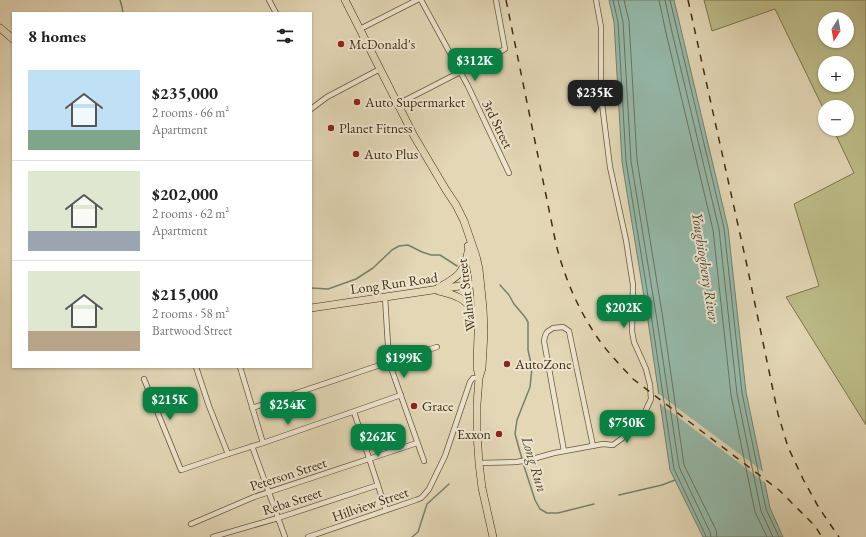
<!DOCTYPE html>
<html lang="en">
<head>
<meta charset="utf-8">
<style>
	body { margin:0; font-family:"EB Garamond",serif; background:#f2f2f2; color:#202124; height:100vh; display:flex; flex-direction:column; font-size:15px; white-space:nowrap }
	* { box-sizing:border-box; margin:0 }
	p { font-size:13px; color:#757577 }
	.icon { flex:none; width:22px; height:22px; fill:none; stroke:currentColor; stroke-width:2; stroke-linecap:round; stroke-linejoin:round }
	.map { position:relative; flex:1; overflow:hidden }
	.details { position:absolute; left:12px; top:12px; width:300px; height:356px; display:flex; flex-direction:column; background:#fff; border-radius:0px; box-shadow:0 1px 3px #0004 }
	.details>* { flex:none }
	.needle { width:26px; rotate:191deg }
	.fabs { position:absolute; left:818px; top:12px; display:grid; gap:8px }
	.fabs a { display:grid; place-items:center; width:36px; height:36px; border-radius:50%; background:#fff; box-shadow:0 1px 3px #0004; font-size:20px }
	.price { position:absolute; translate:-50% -34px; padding:0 9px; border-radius:8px; background:#0b8043; color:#fff; font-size:13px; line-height:26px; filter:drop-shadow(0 1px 2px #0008) }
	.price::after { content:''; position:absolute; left:50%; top:24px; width:12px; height:9px; margin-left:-6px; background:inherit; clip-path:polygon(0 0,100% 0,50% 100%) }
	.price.active { background:#222; color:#fff }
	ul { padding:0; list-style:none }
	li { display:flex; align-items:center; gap:12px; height:100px; padding:0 16px }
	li+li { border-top:1px solid #e0e0e0 }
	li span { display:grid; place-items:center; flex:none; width:112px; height:80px; border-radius:0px; color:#555 }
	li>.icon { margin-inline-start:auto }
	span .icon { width:48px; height:48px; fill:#fffc; stroke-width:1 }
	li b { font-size:17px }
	h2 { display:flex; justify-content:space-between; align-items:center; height:48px; padding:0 16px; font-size:17px }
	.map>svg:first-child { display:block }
</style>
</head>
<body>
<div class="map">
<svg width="866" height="537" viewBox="0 0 866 537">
	<rect width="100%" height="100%" fill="#e3d7b6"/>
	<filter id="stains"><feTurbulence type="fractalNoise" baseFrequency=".005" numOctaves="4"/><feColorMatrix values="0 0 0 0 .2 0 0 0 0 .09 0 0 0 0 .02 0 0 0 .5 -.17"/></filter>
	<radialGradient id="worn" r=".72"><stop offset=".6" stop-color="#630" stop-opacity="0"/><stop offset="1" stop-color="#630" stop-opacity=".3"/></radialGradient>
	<path fill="#bcbc88" stroke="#7f744d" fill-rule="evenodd" d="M704,0H866V425L786,297L819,286L794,204L854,173L833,129H847V107H825V112L775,9L712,31ZM825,19H847V41H825ZM825,63H847V85H825Z"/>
	<polygon fill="#95baab" stroke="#74816e" points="609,0 674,0 728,228 746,392 770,508 783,537 703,537 670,470 648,321 622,162 614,22"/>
	<polygon fill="#e3d7b6" points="656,392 765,473 767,484 658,402"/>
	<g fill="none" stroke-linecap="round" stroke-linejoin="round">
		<g stroke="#6c735e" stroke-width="1">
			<polyline points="613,0 618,22 626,161 652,321 674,469 705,534 706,537"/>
			<polyline points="618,0 623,22 631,161 657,320 679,467 710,532 711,537"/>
			<polyline points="624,0 629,21 637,160 663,319 684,465 716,530 717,537"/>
			<polyline points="659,0 666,33 713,230 731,395 755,512 767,537"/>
			<polyline points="665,0 672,32 719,229 737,394 761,511 773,537"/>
			<polyline points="670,0 724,228 742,393 766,509 779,537"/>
		</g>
		<g stroke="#74816e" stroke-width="1.5">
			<polyline points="120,0 122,7 123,13"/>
			<polyline points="500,285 509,295 514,304 525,317 528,322 528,350 532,368 530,387 517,420 515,434 522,459"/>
			<polyline points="311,288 328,289 356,279 373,268 392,250 399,246 408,245 422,252 431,255 440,255 457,266"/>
			<polyline points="523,463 535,500 540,509 547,513 558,513 594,504"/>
			<polyline points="619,495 662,485 675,480"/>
			<polyline points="412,537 418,532 427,504 449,484"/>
		</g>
		<g stroke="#6a573b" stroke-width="6">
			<g id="street">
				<polyline points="269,0 276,13"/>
				<polyline points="421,0 468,86 509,173"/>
				<polyline points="360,29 417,0"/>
				<polyline points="398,104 505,49 496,0"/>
				<polyline points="311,109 327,97 380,69"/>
				<polyline points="385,297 389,362 424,461"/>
				<polyline points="196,367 209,406 228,454"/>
				<polyline points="240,367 263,443"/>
				<polyline points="144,379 181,470 228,454 263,443 401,395"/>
				<polyline points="252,408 389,362 437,347"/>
				<polyline points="354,412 386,510"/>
				<polyline points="252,446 285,537"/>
				<polyline points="564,451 544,341 545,336 547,332 553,328 563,327 569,331 593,446"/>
				<polyline points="479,463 516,462 529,460 554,453 603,444 613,445 632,431 641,421 651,399 650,385 646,369 634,342 632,331 633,285 626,240 610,167 601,96 601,27 596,0"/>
				<polyline points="191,524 254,497 417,443"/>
				<polyline points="213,537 278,518 378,485"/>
				<polyline points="308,537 416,500 421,498 424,495 429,489 445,456 470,382 473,378 479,378"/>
			</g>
		</g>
		<g stroke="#422c12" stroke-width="8">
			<g id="primary">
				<polyline points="345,0 414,136 446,190 456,205 464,221 476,256 479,269 483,308 484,332 482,368 479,378 477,404 477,434 479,463 482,488 493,537"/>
				<polyline points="0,28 13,39"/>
				<path d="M468,246C474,266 478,288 478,310C479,329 477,349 477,368L479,376"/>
				<path d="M438,288C456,278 464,274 468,252"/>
				<path d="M439,291C457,295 469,300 477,318"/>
				<polyline points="311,308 480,283"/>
			</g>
		</g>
		<use href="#street" stroke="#ede5d0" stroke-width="4.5"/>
		<use href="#primary" stroke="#e3d7b6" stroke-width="7"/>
		<g stroke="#422c12" stroke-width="1.5" stroke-dasharray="7 7" stroke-linecap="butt">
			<path d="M506,0L556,244C565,280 580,314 602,344C612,357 623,368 633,379L779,490L815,526L822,537"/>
			<polyline points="688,0 746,261 778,414 788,447 803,479 819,508 839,537"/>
		</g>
	</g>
	<g fill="#8f2418" stroke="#ede5d0" stroke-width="1.5">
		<circle cx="341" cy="44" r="4"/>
		<circle cx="357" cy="102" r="4"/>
		<circle cx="331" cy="128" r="4"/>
		<circle cx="356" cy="154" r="4"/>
		<circle cx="507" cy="364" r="4"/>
		<circle cx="414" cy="406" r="4"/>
		<circle cx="499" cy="434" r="4"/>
	</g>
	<g text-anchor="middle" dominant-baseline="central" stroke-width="4" stroke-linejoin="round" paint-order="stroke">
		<g font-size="14" fill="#422c12" stroke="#ede5d0" text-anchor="start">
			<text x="349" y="44">McDonald's</text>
			<text x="365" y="102">Auto Supermarket</text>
			<text x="339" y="128">Planet Fitness</text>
			<text x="364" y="154">Auto Plus</text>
			<text x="515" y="364">AutoZone</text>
			<text x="422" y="406">Grace</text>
			<text x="491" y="434" text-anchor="end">Exxon</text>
		</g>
		<g font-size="14" fill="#422c12" stroke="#ede5d0">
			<text transform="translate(498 124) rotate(64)">3rd Street</text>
			<text transform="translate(394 283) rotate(-8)">Long Run Road</text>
			<text transform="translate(466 295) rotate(-97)">Walnut Street</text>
			<text transform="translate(288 474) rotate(-18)">Peterson Street</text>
			<text transform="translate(292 501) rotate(-18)">Reba Street</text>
			<text transform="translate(370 504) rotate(-19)">Hillview Street</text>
		</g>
		<g font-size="15" font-style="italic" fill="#534831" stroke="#ede5d0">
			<text transform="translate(706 267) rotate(81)">Youghiogheny River</text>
			<text transform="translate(535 464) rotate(73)">Long Run</text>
		</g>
	</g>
	<rect width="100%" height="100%" filter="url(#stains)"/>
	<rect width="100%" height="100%" fill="url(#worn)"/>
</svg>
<div class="fabs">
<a><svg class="needle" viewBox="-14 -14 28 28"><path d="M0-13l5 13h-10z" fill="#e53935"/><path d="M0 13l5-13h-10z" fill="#757577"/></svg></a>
<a>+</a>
<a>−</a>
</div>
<b class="price" style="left:475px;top:82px">$312K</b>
<b class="price active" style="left:595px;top:114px">$235K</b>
<b class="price" style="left:624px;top:329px">$202K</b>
<b class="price" style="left:404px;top:379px">$199K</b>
<b class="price" style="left:170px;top:421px">$215K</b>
<b class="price" style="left:288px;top:426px">$254K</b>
<b class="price" style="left:627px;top:444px">$750K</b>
<b class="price" style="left:378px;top:458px">$262K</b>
<section class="details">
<h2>8 homes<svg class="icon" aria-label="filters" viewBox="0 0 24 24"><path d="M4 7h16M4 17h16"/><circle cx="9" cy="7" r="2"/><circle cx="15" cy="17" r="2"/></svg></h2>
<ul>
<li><span style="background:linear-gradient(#bfe0f5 75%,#7fa58c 0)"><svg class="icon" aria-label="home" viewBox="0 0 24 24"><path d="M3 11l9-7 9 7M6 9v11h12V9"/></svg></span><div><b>$235,000</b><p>2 rooms · 66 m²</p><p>Apartment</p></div></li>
<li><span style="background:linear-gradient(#dfe7d0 75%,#9aa5b1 0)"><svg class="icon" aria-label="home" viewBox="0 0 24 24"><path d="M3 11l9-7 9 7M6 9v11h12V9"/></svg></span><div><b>$202,000</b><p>2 rooms · 62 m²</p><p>Apartment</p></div></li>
<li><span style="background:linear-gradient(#dfe7d0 75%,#b9a48a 0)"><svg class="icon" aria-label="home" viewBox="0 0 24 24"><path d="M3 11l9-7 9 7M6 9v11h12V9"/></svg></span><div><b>$215,000</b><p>2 rooms · 58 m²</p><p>Bartwood Street</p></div></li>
</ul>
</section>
</div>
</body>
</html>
